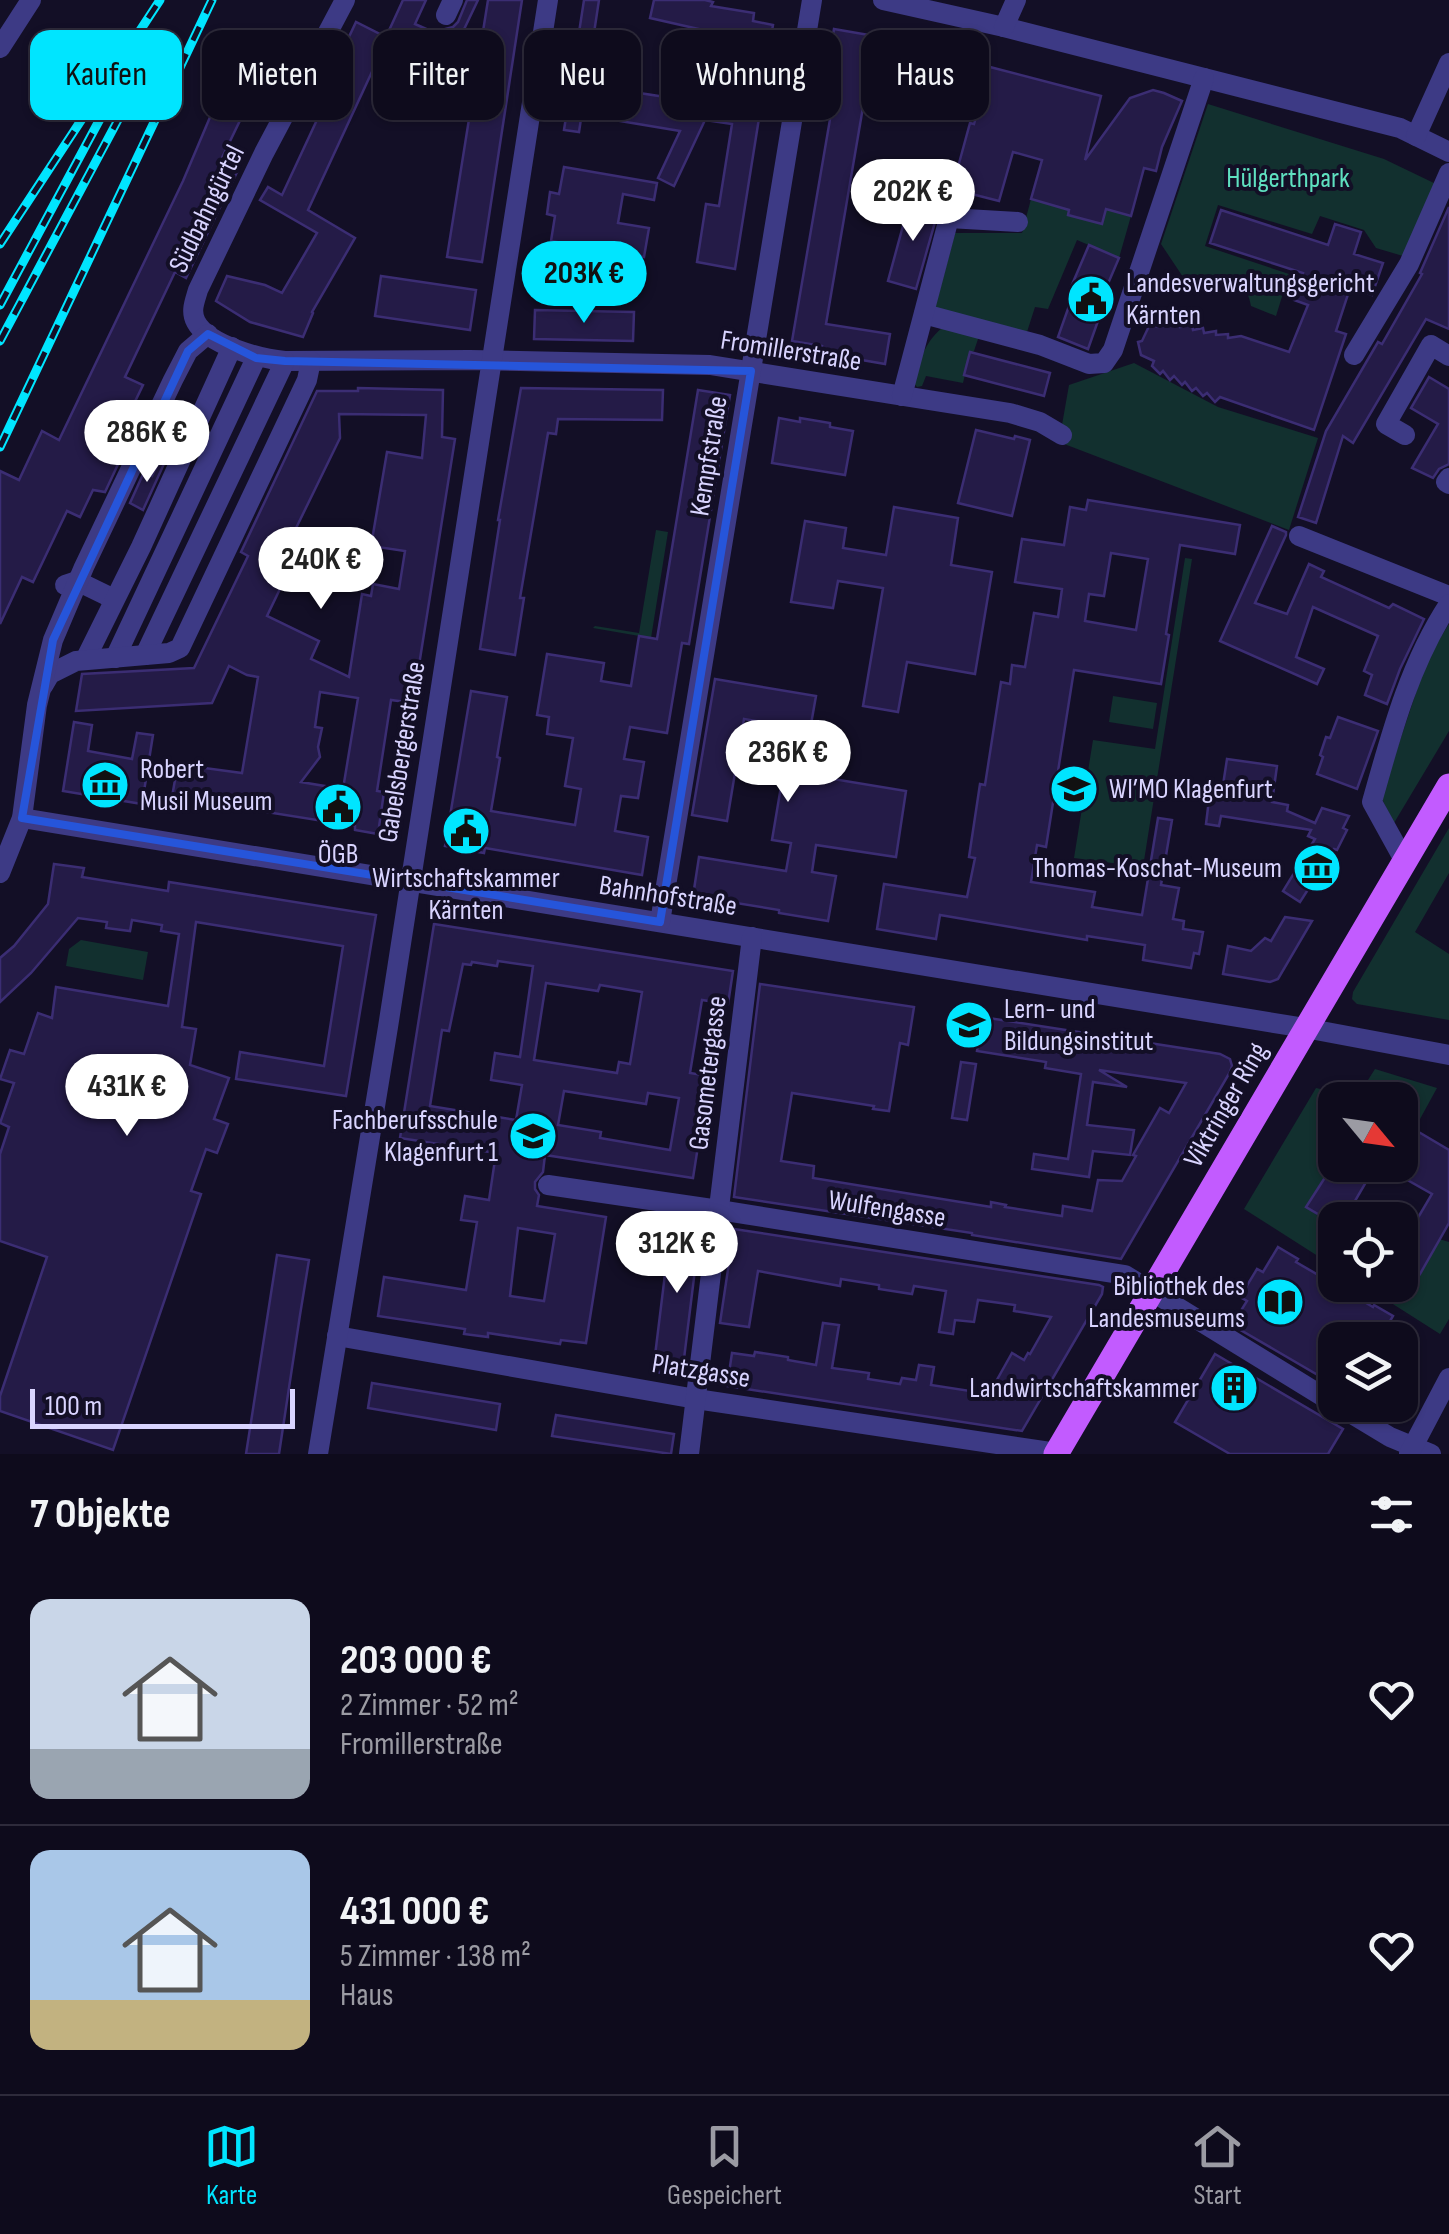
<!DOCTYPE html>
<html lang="de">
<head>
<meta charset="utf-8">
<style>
	body { margin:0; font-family:"Sofia Sans Condensed",sans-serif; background:#1c1929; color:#f1f3f6; height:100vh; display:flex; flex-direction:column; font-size:38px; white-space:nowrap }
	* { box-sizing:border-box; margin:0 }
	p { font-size:32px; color:#9b9ba3 }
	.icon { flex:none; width:55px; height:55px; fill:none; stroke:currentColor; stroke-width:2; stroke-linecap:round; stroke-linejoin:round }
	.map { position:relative; height:1454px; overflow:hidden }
	.panel { display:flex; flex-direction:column; background:#0e0b1c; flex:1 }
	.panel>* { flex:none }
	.banner { position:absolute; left:30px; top:30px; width:1390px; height:90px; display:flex; gap:20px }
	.needle { width:65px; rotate:119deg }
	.controls { position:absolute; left:1318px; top:1082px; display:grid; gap:20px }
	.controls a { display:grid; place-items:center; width:100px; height:100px; border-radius:20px; background:#0e0b1c; box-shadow:0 2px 8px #0004,0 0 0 2px #2e2b3b; font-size:50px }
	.scale { position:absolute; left:30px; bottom:25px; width:265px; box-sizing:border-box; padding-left:10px; border:5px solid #d9d4ff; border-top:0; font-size:28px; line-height:35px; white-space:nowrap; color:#d9d4ff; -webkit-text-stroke:8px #130f26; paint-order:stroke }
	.price { position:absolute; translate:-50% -85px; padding:0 22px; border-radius:35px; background:#fff; color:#222; font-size:32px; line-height:65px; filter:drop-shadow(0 2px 5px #0008) }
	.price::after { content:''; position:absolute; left:50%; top:60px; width:30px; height:22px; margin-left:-15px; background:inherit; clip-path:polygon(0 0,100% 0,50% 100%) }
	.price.active { background:#00e5ff; color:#111 }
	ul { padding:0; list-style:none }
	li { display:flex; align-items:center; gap:30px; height:250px; padding:0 30px }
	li+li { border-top:2px solid #2e2b3b }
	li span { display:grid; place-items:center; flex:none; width:280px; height:200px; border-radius:20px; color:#555 }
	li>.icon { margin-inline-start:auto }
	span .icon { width:120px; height:120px; fill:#fffc; stroke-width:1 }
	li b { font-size:42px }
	h2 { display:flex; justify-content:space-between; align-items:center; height:120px; padding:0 30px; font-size:42px }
	.pill { padding:0 35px; border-radius:20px; background:#0e0b1c; box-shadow:0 2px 8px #0004,0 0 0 2px #2e2b3b; font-size:35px; line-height:90px }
	.pill.active { background:#00e5ff; color:#111 }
	.tabs { display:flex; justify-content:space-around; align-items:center; height:140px; border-top:2px solid #2e2b3b; background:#0e0b1c; font-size:28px; color:#9b9ba3 }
	.tabs a { display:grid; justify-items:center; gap:5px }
	.tabs .active { color:#00e5ff }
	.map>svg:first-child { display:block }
</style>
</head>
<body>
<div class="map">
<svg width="1449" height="1454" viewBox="0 0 1449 1454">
	<rect width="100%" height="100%" fill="#130f26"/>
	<g fill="#12302f">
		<path d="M1208,104L1384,159L1436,184L1403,256L1376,248L1364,230L1320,216L1312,234L1218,205L1205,246L1289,274L1276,316L1251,306C1246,275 1222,274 1198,285L1185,280L1161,244Z"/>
		<polygon points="1031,199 1069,210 1068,215 1102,224 1106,209 1131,216 1119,258 1077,240 1048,309 1035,307 1027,332 935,308 955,233 1022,233"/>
		<path d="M942,328L979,336L974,351L970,353L963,383L926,376L922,386L917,387L913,382C920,361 924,343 942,328Z"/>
		<polygon points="1134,363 1218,407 1318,438 1289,530 1059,442 1069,385"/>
		<polygon points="656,530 668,532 651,638 593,628 595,626 639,633"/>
		<polygon points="1185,558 1192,559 1143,867 1074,858 1093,740 1155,749"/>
		<polygon points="1449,624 1449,731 1394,823 1381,797 1428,657"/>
		<polygon points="1113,696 1157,703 1153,729 1109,722"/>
		<polygon points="1449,828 1449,873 1415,932 1449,954 1449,1020 1357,1004 1352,999 1353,992"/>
		<polygon points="81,940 148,952 143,980 66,966 69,949"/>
		<polygon points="1375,1069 1437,1088 1414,1130 1400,1121 1400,1100 1335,1100 1335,1159 1306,1207 1335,1228 1335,1267 1244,1209 1316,1088 1342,1094 1361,1091"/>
		<polygon points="1439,1239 1449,1242 1449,1319 1440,1334 1363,1285 1400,1285 1400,1265 1420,1274"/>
	</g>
	<g fill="#241b47" stroke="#3b2d73" stroke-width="2.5" fill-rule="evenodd">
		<polygon points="403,0 426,0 415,24 442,36 445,29 453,27 458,22 467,0 478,0 436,88 377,61 308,210 355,238 312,312 313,313 303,337 250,322 216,301 227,276 265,285 282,293 317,233 260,200 268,187 282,195 329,94 324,90 356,22 386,37"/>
		<polygon points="488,0 522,0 482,262 447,257"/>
		<polygon points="584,0 599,0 579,132 564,130"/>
		<polygon points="654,0 705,0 713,2 711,6 754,13 753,21 773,25 761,94 770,95 767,113 760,112 735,269 697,262 706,204 719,206 732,124 705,120 674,186 658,178 680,131 608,119 613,89 685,100 685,98 692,99 695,83 703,85 706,68 710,69 716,33 650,18"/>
		<polygon points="834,29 892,39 886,69 870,66 826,324 890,334 885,364 821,353 822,346 792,341 840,61 829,59"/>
		<polygon points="990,67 1101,96 1085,160 1130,98 1153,90 1164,93 1182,101 1162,147 1156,171 1144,168 1131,216 1106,209 1102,224 1068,215 1069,210 1031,199 1042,160 1013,152 999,201 952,189 970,123 974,124"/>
		<polygon points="219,96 246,108 219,164 237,172 186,278 175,272 125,377 143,385 109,455 120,460 105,492 93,490 80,517 67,511 33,582 22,577 0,624 0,471 19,480 42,431 59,440 183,181"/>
		<polygon points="564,167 657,183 654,200 623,194 618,223 649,228 644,257 551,241 555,216 547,214 550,192 559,194"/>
		<polygon points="910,200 939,208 916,289 888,281"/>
		<polygon points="1449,207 1449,329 1426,319 1353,443 1343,436 1316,523 1298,517 1326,431 1378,342 1382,344 1422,274 1420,273"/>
		<polygon points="1221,210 1328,245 1335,224 1361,232 1354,254 1383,263 1372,295 1350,288 1336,331 1346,334 1314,430 1220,397 1215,402 1207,393 1203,396 1196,388 1192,391 1185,382 1182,385 1174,376 1170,380 1163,371 1160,374 1152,366 1154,361 1141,355 1138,342 1142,341 1150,324 1158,327 1179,323 1180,327 1192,325 1193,330 1203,328 1204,333 1216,331 1216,335 1228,334 1228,338 1241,336 1289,352 1308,305 1294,300 1303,273 1210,243"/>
		<polygon points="1089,245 1119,258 1107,286 1110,287 1088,349 1058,337 1075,289 1071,287"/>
		<polygon points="381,276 476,290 470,330 375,316"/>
		<polygon points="535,310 634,312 633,341 534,339"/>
		<polygon points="970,352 1050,373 1044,396 964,375"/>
		<polygon points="1429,377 1449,389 1449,464 1439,469 1433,478 1412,468 1438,424 1411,408"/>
		<path d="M358,388L443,390L442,437L455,439L413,703L391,700L377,791L384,792L378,834L355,830V826L172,797L175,780L183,765L242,773L258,677L247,675L229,666L212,703L76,711L82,674L194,668L248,556L241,552L317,391H358ZM339,414L426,415L422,458L387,452L371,546L405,551L399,589L373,584L371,596L362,594L349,677L311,659L319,641L267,616L291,566L280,561L340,438ZM320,692L358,698L343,789L301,782L320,757L318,747L322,728L315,727Z"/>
		<polygon points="521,388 663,390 662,420 558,419 556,434 548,433 520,598 524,598 515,655 480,649 500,520 498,520"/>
		<polygon points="698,390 730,395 689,644 682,643 667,733 630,727 624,759 644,762 638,798 621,796 615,831 648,837 642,875 485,848 484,853 445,846 471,691 507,697 497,757 500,758 491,811 575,825 581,789 565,786 573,738 547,734 549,717 537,715 547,654 604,663 601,681 631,686 639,636 657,639"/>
		<polygon points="779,418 800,422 800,418 830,423 830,427 853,431 845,475 772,463"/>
		<polygon points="976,430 1014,439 1015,436 1030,440 1012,516 958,503"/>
		<polygon points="163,453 168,455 143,510 130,503 144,472 152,476"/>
		<path d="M1088,500L1240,525L1235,554L1180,545L1166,634L1169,635L1161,684L1074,670L1046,847L1037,845L1031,882L1095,892L1092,907L1142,915L1158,818L1172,820L1161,885L1179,888L1173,919L1184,921L1183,929L1203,932L1199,954L1194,953L1191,968L1143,960L1145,945L1087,936V940L940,915L936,939L877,929L884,884L967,897L975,858L969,857L980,784L985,785L1001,682L1010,684L1012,665L1025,667L1034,613L1058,617L1062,589L1015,582L1022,539L1064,545L1070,507L1086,510ZM1111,553L1148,559L1136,630L1085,621L1089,594L1104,596Z"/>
		<polygon points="894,507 958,518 951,565 992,572 975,674 907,662 898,712 863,706 883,588 838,581 833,608 791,602 805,521 846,528 843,548 886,555"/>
		<polygon points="1272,526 1286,532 1286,535 1255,603 1287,614 1309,564 1324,571 1321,577 1389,608 1393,604 1424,619 1400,669 1387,704 1365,695 1372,675 1364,671 1378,636 1313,607 1296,657 1324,669 1317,684 1220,641"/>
		<polygon points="715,679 816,696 810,730 835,734 827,778 906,791 896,857 816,845 812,872 836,876 828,921 779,913 779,910 693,896 699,857 786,871 791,843 772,840 791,727 744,719 727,821 692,815"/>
		<polygon points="1338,717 1378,731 1357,789 1317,774 1323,757 1320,755 1326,737 1330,738"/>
		<polygon points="74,722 92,725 88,751 132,759 137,733 153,735 142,804 63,791"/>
		<polygon points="1227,759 1277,766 1272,802 1288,805 1287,811 1315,823 1322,808 1349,816 1343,828 1347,830 1337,850 1334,849 1300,902 1283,891 1315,839 1308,836 1311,830 1221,816 1219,826 1206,824 1211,783 1223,785"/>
		<polygon points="54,864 84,868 82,877 168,891 169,882 376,915 346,1096 236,1079 240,1052 324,1066 343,946 196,922 182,1027 196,1029 190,1065 229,1078 214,1119 228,1124 217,1153 206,1149 191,1191 201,1194 113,1450 0,1411 0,1396 47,1257 0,1241 0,1154 9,1127 0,1123 14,1083 0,1079 10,1050 24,1054 38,1013 52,1018 56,987 168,1006 179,934 161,931 162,925 132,920 130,931 106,928 107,922 78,918 31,973 0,1002 0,958 14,946 48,904"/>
		<polygon points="1285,917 1312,921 1278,979 1270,982 1223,974 1228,946 1251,951 1265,938 1271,941"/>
		<path d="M434,924L733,971L728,1004L702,1000L690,1073L709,1076L693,1178L545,1155L543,1172L535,1182V1189L539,1195L537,1206L606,1217L586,1343L561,1340L560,1344L488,1333V1337L464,1334L465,1329L378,1316L384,1277L466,1290L477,1222L461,1220L465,1196L489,1200L496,1153L400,1138ZM498,961L533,966L520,1057L495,1053L491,1080L522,1085L516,1120L430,1106L442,1030L449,1031L463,964L471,965L472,962L497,966ZM546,983L598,991L600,985L642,992L630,1064L619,1062L617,1073L534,1060ZM564,1091L646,1104L648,1093L679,1098L670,1150L600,1138L601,1132L558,1125ZM518,1228L555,1234L544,1301L510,1296Z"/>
		<polygon points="760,984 914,1007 908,1045 900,1043 889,1111 873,1109 874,1106 792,1093 781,1161 814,1166 813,1178 991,1207 991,1202 1006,1205 1005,1207 1062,1216 1063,1206 1092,1211 1098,1180 1122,1181 1136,1156 1133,1155 1160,1108 1169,1113 1186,1083 1099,1070 1127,1087 1093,1082 1087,1125 1134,1130 1130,1155 1093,1151 1089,1177 1032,1169 1034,1154 1068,1159 1081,1074 1045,1068 1046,1062 977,1051 982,1017 1220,1054 1230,1059 1232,1066 1230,1072 1121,1259 972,1235 972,1233 734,1197"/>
		<polygon points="961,1062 976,1064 967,1120 952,1118"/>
		<polygon points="1400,1121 1449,1150 1449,1223 1420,1274 1400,1262 1400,1234 1406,1238 1432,1194 1381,1165 1400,1165"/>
		<polygon points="1333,1165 1376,1165 1352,1206 1376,1220 1328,1220 1306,1207"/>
		<polygon points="672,1217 701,1221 682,1375 653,1372"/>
		<polygon points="734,1229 1099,1285 1103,1287 1102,1294 1022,1431 727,1386 732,1353 754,1356 755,1352 788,1357 788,1360 816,1365 823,1323 839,1325 832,1368 869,1373 868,1379 900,1384 902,1378 916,1380 919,1365 934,1367 931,1385 989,1394 1012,1353 1024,1360 1028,1353 1030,1354 1051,1317 1014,1311 1015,1305 978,1300 974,1322 955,1320 953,1334 939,1332 946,1291 914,1286 912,1294 879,1289 879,1285 841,1279 840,1286 758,1271 749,1327 720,1323"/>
		<polygon points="1278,1247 1298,1259 1296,1262 1373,1307 1374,1305 1393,1316 1379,1340 1335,1340 1335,1385 1232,1325 1247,1301 1240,1297 1257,1269 1263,1272"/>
		<polygon points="277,1255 309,1260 300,1315 279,1454 246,1454"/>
		<polygon points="1215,1354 1343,1429 1328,1454 1230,1454 1175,1422"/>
		<polygon points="372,1383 500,1404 496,1430 368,1408"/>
		<polygon points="556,1415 674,1434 671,1454 552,1436"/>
	</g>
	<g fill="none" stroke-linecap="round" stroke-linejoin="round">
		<g stroke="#3d3a85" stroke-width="20">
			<path d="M345,0L264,153L198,290C195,301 190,311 196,322C208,345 261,359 285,361L470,360L710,365L1010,413L1040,422L1062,435"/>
			<polyline points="883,0 1004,27 1400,128 1449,152"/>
			<polyline points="446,15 453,0"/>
			<polyline points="1004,27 1016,0"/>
			<polyline points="0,48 31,0"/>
			<polyline points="1416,136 1449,63"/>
			<polyline points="924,314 1040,345 1089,364 1104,363 1113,350 1204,78"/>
			<polyline points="1354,355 1409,264 1449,173"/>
			<polyline points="902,396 949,218 1018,222"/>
			<polyline points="1405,435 1386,424 1431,345 1449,356"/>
			<polyline points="1449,478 1446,482 1449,484"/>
			<polyline points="1299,536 1449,596"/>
			<polyline points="65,585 77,581 114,599"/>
			<polyline points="145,655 285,361"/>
			<polyline points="115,658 256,358"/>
			<polyline points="85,660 141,547 232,347"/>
			<polyline points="43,686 50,674 76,661 169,653 180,648 307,380 311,361"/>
			<polyline points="22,818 1305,1028 1449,1055"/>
			<path d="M1404,860L1372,802C1391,734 1410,663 1449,604"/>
			<polyline points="0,873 22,818 37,705 53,640 84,567 173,380 188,351 208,334"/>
			<polyline points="660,922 812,0"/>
			<polyline points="548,1185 719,1210 1125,1275 1335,1404"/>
			<polyline points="337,1336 696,1399 1057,1453"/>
			<polyline points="1337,1405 1390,1437 1431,1454"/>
			<polyline points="318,1454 388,1027 548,0"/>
			<polyline points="689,1454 752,937"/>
			<polyline points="1409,1454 1449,1378"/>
		</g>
		<polyline stroke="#c25bff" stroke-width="25" points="1056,1454 1449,786"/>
		<g stroke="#00e5ff" stroke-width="9">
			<g id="rail">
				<polyline points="0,244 160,0"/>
				<polyline points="0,305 107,106"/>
				<polyline points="0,341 142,75"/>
				<polyline points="0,447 212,0"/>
			</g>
		</g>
		<use href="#rail" stroke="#130f26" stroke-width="5" stroke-dasharray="15" stroke-linecap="butt"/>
	</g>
	<path fill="none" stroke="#2655da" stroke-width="8" stroke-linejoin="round" d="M208,334L256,358L285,361L751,371L660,922L22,818L53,640L188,351Z"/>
	<defs>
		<g id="civic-disc" transform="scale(2.5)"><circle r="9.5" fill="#00e5ff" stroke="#130f26"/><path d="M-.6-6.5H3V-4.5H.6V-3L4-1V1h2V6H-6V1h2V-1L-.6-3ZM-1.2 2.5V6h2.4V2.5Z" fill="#111"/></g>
		<g id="museum-disc" transform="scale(2.5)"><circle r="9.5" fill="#00e5ff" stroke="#130f26"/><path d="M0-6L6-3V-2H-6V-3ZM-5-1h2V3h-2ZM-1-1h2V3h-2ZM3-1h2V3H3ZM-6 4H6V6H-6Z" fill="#111"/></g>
		<g id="school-disc" transform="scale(2.5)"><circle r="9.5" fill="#00e5ff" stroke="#130f26"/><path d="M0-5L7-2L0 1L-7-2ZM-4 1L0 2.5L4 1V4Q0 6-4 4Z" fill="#111"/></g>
		<g id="library-disc" transform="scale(2.5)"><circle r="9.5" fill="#00e5ff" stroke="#130f26"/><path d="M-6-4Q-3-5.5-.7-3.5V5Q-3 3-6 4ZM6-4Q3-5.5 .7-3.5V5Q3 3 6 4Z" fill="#111"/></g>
		<g id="building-disc" transform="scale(2.5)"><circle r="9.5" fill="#00e5ff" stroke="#130f26"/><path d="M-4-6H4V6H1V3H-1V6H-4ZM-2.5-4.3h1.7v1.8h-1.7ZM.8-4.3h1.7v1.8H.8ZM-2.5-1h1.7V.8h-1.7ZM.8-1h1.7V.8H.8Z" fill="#111"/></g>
	</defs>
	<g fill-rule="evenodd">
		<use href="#civic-disc" x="1091" y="299"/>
		<use href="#museum-disc" x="105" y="785"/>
		<use href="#school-disc" x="1074" y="789"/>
		<use href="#civic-disc" x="338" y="807"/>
		<use href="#civic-disc" x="466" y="831"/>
		<use href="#museum-disc" x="1317" y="868"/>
		<use href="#school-disc" x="969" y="1025"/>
		<use href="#school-disc" x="533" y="1136"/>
		<use href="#library-disc" x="1280" y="1302"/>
		<use href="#building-disc" x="1234" y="1388"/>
	</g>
	<g text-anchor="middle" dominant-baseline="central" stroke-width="8" stroke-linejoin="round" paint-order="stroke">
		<g font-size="28" fill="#5fe0c0" stroke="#130f26">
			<text x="1288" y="178">Hülgerthpark</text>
		</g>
		<g font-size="28" fill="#d9d4ff" stroke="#130f26">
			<text transform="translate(207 209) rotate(-64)">Südbahngürtel</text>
			<text transform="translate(791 351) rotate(9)">Fromillerstraße</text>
			<text transform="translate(709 456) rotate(-81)">Kempfstraße</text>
			<text transform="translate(402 752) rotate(-81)">Gabelsbergerstraße</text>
			<text transform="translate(668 896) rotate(9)">Bahnhofstraße</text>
			<text transform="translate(708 1073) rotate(-83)">Gasometergasse</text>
			<text transform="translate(1226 1105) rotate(-60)">Viktringer Ring</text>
			<text transform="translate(887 1209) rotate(9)">Wulfengasse</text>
			<text transform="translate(701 1371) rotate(9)">Platzgasse</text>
		</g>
		<g font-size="28" fill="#d9d4ff" stroke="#130f26" text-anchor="start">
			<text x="1126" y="283">Landesverwaltungsgericht<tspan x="1126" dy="32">Kärnten</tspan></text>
			<text x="140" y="769">Robert<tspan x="140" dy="32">Musil Museum</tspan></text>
			<text x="1109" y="789">WI’MO Klagenfurt</text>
			<text x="338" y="854" text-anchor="middle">ÖGB</text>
			<text x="1282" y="868" text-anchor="end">Thomas-Koschat-Museum</text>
			<text x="466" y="878" text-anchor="middle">Wirtschaftskammer<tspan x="466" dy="32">Kärnten</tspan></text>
			<text x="1004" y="1009">Lern- und<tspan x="1004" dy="32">Bildungsinstitut</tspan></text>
			<text x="498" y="1120" text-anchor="end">Fachberufsschule<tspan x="498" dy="32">Klagenfurt 1</tspan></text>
			<text x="1245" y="1286" text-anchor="end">Bibliothek des<tspan x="1245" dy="32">Landesmuseums</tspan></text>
			<text x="1199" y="1388" text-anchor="end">Landwirtschaftskammer</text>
		</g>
	</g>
</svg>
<div class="controls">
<a><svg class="needle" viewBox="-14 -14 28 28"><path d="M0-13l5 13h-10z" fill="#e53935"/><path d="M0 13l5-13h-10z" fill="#9b9ba3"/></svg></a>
<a><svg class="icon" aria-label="locate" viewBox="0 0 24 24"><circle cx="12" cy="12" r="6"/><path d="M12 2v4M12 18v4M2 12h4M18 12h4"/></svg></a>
<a><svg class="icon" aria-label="layers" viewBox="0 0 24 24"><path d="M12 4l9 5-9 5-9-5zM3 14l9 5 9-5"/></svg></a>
</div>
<div class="scale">100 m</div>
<b class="price" style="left:913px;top:244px">202K €</b>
<b class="price active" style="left:584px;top:326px">203K €</b>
<b class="price" style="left:147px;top:485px">286K €</b>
<b class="price" style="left:321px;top:612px">240K €</b>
<b class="price" style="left:788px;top:805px">236K €</b>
<b class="price" style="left:127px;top:1139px">431K €</b>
<b class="price" style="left:677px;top:1296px">312K €</b>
<div class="banner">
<a class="pill active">Kaufen</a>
<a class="pill">Mieten</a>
<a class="pill">Filter</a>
<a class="pill">Neu</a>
<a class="pill">Wohnung</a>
<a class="pill">Haus</a>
</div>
</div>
<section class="panel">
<h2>7 Objekte<svg class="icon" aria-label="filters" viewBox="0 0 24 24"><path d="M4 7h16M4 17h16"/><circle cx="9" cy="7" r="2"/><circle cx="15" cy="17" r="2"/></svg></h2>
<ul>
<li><span style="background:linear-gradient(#c9d6e8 75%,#9aa5b1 0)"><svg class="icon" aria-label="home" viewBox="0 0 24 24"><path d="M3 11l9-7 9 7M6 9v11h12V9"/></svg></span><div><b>203 000 €</b><p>2 Zimmer · 52 m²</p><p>Fromillerstraße</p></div><svg class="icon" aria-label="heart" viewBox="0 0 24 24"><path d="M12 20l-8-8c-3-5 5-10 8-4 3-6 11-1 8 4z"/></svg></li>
<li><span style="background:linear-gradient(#a9c7e8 75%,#c2b280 0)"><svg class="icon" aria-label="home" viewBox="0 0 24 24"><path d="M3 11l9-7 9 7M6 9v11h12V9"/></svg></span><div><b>431 000 €</b><p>5 Zimmer · 138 m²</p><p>Haus</p></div><svg class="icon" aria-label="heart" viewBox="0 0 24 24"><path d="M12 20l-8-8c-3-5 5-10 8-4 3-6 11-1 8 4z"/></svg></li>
</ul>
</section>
<nav class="tabs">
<a class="active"><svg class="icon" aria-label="map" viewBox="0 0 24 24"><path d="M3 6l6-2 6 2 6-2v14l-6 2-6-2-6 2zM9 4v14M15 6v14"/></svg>Karte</a>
<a><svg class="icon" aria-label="saved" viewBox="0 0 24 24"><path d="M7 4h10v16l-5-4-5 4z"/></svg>Gespeichert</a>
<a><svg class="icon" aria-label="home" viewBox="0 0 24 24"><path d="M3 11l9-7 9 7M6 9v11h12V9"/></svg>Start</a>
</nav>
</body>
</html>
